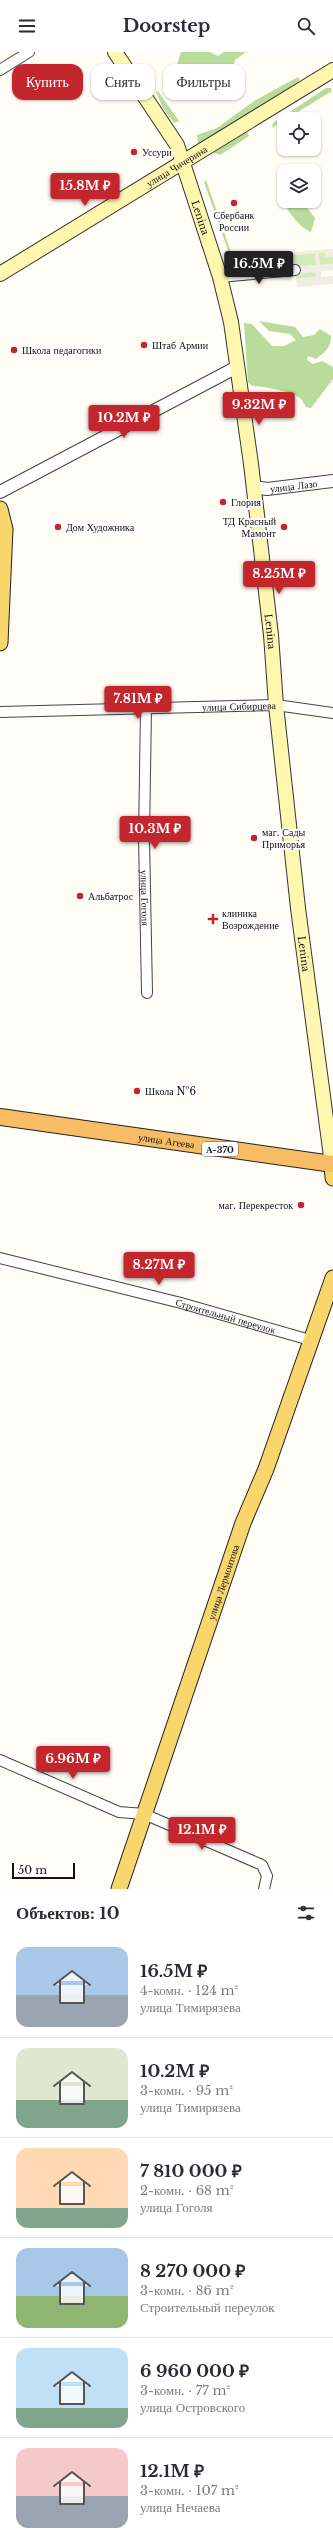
<!DOCTYPE html>
<html lang="ru">
<head>
<meta charset="utf-8">
<style>
	body { margin:0; font-family:"Libre Baskerville",serif; background:#f2f2f3; color:#2b2b33; height:100vh; display:flex; flex-direction:column; font-size:15px; white-space:nowrap }
	* { box-sizing:border-box; margin:0 }
	p { font-size:13px; color:#7c7c81 }
	.icon { flex:none; width:22px; height:22px; fill:none; stroke:currentColor; stroke-width:2; stroke-linecap:round; stroke-linejoin:round }
	.map { position:relative; height:1837px; overflow:hidden }
	.details { display:flex; flex-direction:column; background:#fff; flex:1 }
	.details>* { flex:none }
	.guide { position:absolute; left:12px; top:12px; width:309px; height:36px; display:flex; gap:8px }
	.controls { position:absolute; left:277px; top:60px; display:grid; gap:8px }
	.controls a { display:grid; place-items:center; width:44px; height:44px; border-radius:8px; background:#fff; box-shadow:0 1px 3px #0004; font-size:20px }
	.scale { position:absolute; left:12px; bottom:10px; width:63px; box-sizing:border-box; padding-left:4px; border:2px solid #111; border-top:0; font-size:11px; line-height:14px; white-space:nowrap; color:#111; -webkit-text-stroke:3px #fff; paint-order:stroke }
	.price { position:absolute; translate:-50% -34px; padding:0 9px; border-radius:4px; background:#c4262e; color:#fff; font-size:13px; line-height:26px; filter:drop-shadow(0 1px 2px #0008) }
	.price::after { content:''; position:absolute; left:50%; top:24px; width:12px; height:9px; margin-left:-6px; background:inherit; clip-path:polygon(0 0,100% 0,50% 100%) }
	.price.current { background:#222; color:#fff }
	ul { padding:0; list-style:none }
	li { display:flex; align-items:center; gap:12px; height:100px; padding:0 16px }
	li+li { border-top:1px solid #e1e1e2 }
	li span { display:grid; place-items:center; flex:none; width:112px; height:80px; border-radius:12px; color:#555 }
	li>.icon { margin-inline-start:auto }
	span .icon { width:48px; height:48px; fill:#fffc; stroke-width:1 }
	li b { font-size:17px }
	h2 { display:flex; justify-content:space-between; align-items:center; height:48px; padding:0 16px; font-size:17px }
	.pill { padding:0 14px; border-radius:12px; background:#fff; box-shadow:0 1px 3px #0004; font-size:14px; line-height:36px }
	.pill.current { background:#c4262e; color:#fff }
	header { display:flex; justify-content:space-between; align-items:center; height:52px; padding:0 16px; background:#fff; font-size:18px; font-weight:800 }
	.map>svg:first-child { display:block }
</style>
</head>
<body>
<header><svg class="icon" aria-label="menu" viewBox="0 0 24 24"><path d="M4 6h16M4 12h16M4 18h16"/></svg>Doorstep<svg class="icon" aria-label="search" viewBox="0 0 24 24"><circle cx="10" cy="10" r="6"/><path d="M15 15l6 6"/></svg></header>
<div class="map">
<svg width="333" height="1837" viewBox="0 0 333 1837">
	<rect width="100%" height="100%" fill="#fffdf5"/>
	<g fill="#d5ebbd">
		<polygon points="318,200 325,200 326,205 333,204 333,212 320,213"/>
		<polygon points="315,201 316,213 295,215 294,203"/>
		<polygon points="316,220 316,225 296,227 296,221"/>
	</g>
	<g fill="#b9dc9c">
		<polygon points="181,0 210,0 218,4 224,0 246,0 235,8 227,34 214,41 205,42 200,48 190,40 188,35 199,31 197,23 187,20 177,13"/>
		<polygon points="298,25 300,27 297,31 200,92 198,91 197,83 217,76 254,49"/>
		<polygon points="326,36 331,36 332,39 272,76 273,71"/>
		<polygon points="158,39 179,69 174,71 163,56 156,40"/>
		<polygon points="246,78 249,84 220,103 214,101 213,99"/>
		<polygon points="206,128 233,206 231,207 204,130"/>
		<path d="M297,151L304,152L315,166L311,180C302,177 292,165 287,156Z"/>
		<path d="M259,269L295,275L303,285L314,283L320,277L331,284C331,296 325,300 316,307L308,304L307,308L313,312L322,309L333,315V327L311,356C303,356 305,350 300,346C293,340 262,334 252,334L248,330L244,271L252,272L272,294H284L296,288L290,282L269,279Z"/>
	</g>
	<polygon fill="#f1ede2" points="333,197 333,204 326,205 325,200 318,201 320,213 333,212 333,218 321,219 321,225 333,224 333,232 297,235 296,227 316,225 315,220 296,221 295,215 316,213 315,201 294,203 294,200"/>
	<g fill="none" stroke-linecap="round" stroke-linejoin="round">
		<g stroke="#444" stroke-width="12">
			<g id="minor">
				<polyline points="0,18 29,0"/>
				<polyline points="220,225 295,218"/>
				<path id="s1" d="M146,656L144,786L147,941"/>
				<path id="s2" d="M0,660L276,653L333,661"/>
				<path id="s3" d="M0,1206L181,1251L310,1288"/>
				<polyline points="0,1708 119,1760 144,1762 262,1813 267,1824 264,1837"/>
			</g>
		</g>
		<g stroke="#444" stroke-width="14">
			<g id="tertiary">
				<path id="s4" d="M254,435L267,437L333,429"/>
				<polyline points="0,440 237,315"/>
			</g>
		</g>
		<g stroke="#333" stroke-width="16">
			<g id="secondary">
				<path id="s5" d="M115,0L177,93L220,225L231,270L251,412L271,583L276,653L298,856L332,1112"/>
				<path id="s6" d="M0,222L333,18"/>
			</g>
		</g>
		<g stroke="#222" stroke-width="17">
			<g id="primary">
				<polyline points="0,457 5,477 0,591"/>
				<polyline points="332,1112 333,1126"/>
				<path id="s7" d="M119,1837L243,1471L266,1417L333,1226"/>
			</g>
		</g>
		<g stroke="#222" stroke-width="18">
			<g id="trunk">
				<path id="s8" d="M0,1065L333,1112"/>
			</g>
		</g>
		<use href="#minor" stroke="#fff" stroke-width="10"/>
		<use href="#tertiary" stroke="#fff" stroke-width="12"/>
		<use href="#secondary" stroke="#fff6b0" stroke-width="14"/>
		<use href="#primary" stroke="#f9d66b" stroke-width="15"/>
		<use href="#trunk" stroke="#f7bc64" stroke-width="16"/>
	</g>
	<g fill="#c4262e" stroke="#fff" stroke-width="1.5">
		<circle cx="134" cy="100" r="4"/>
		<circle cx="234" cy="151" r="4"/>
		<circle cx="144" cy="293" r="4"/>
		<circle cx="14" cy="298" r="4"/>
		<circle cx="223" cy="450" r="4"/>
		<circle cx="58" cy="475" r="4"/>
		<circle cx="284" cy="475" r="4"/>
		<circle cx="254" cy="786" r="4"/>
		<circle cx="80" cy="844" r="4"/>
		<path d="M211 861h4v4h4v4h-4v4h-4v-4h-4v-4h4z"/>
		<circle cx="137" cy="1039" r="4"/>
		<circle cx="301" cy="1153" r="4"/>
	</g>
	<g text-anchor="middle" dominant-baseline="central" stroke-width="4" stroke-linejoin="round" paint-order="stroke">
		<rect fill="#fff" stroke="#585858" stroke-width="1" x="202" y="1090" width="36" height="14" rx="3"/>
		<g font-size="9" font-weight="bold" fill="#111">
			<text x="220" y="1097">А-370</text>
		</g>
		<g font-size="10" fill="#111" stroke="#fff" text-anchor="start">
			<text x="142" y="100">Уссури</text>
			<text x="234" y="163" text-anchor="middle">Сбербанк<tspan x="234" dy="12">России</tspan></text>
			<text x="152" y="293">Штаб Армии</text>
			<text x="22" y="298">Школа педагогики</text>
			<text x="231" y="450">Глория</text>
			<text x="276" y="469" text-anchor="end">ТД Красный<tspan x="276" dy="12">Мамонт</tspan></text>
			<text x="66" y="475">Дом Художника</text>
			<text x="262" y="780">маг. Сады<tspan x="262" dy="12">Приморья</tspan></text>
			<text x="88" y="844">Альбатрос</text>
			<text x="222" y="861">клиника<tspan x="222" dy="12">Возрождение</tspan></text>
			<text x="145" y="1039">Школа №6</text>
			<text x="293" y="1153" text-anchor="end">маг. Перекресток</text>
		</g>
		<g font-size="10" fill="#111" stroke="#fff">
			<text stroke="none"><textPath href="#s6" startOffset="207">улица Чичерина</textPath></text>
			<text stroke="none"><textPath href="#s5" startOffset="188">Lenina</textPath></text>
			<text stroke="none"><textPath href="#s4" startOffset="40">улица Лазо</textPath></text>
			<text stroke="none"><textPath href="#s5" startOffset="609">Lenina</textPath></text>
			<text stroke="none"><textPath href="#s2" startOffset="239">улица Сибирцева</textPath></text>
			<text stroke="none"><textPath href="#s1" startOffset="190">улица Гоголя</textPath></text>
			<text stroke="none"><textPath href="#s5" startOffset="933">Lenina</textPath></text>
			<text stroke="none"><textPath href="#s8" startOffset="168">улица Агеева</textPath></text>
			<text stroke="none"><textPath href="#s3" startOffset="233">Строительный переулок</textPath></text>
			<text stroke="none"><textPath href="#s7" startOffset="324">улица Лермонтова</textPath></text>
		</g>
	</g>
</svg>
<div class="controls">
<a><svg class="icon" aria-label="locate" viewBox="0 0 24 24"><circle cx="12" cy="12" r="6"/><path d="M12 2v4M12 18v4M2 12h4M18 12h4"/></svg></a>
<a><svg class="icon" aria-label="layers" viewBox="0 0 24 24"><path d="M12 4l9 5-9 5-9-5zM3 14l9 5 9-5"/></svg></a>
</div>
<div class="scale">50 m</div>
<b class="price" style="left:85px;top:155px">15.8M ₽</b>
<b class="price current" style="left:259px;top:233px">16.5M ₽</b>
<b class="price" style="left:259px;top:374px">9.32M ₽</b>
<b class="price" style="left:124px;top:387px">10.2M ₽</b>
<b class="price" style="left:279px;top:543px">8.25M ₽</b>
<b class="price" style="left:138px;top:668px">7.81M ₽</b>
<b class="price" style="left:155px;top:798px">10.3M ₽</b>
<b class="price" style="left:159px;top:1234px">8.27M ₽</b>
<b class="price" style="left:73px;top:1728px">6.96M ₽</b>
<b class="price" style="left:202px;top:1799px">12.1M ₽</b>
<div class="guide">
<a class="pill current">Купить</a>
<a class="pill">Снять</a>
<a class="pill">Фильтры</a>
</div>
</div>
<section class="details">
<h2>Объектов: 10<svg class="icon" aria-label="filters" viewBox="0 0 24 24"><path d="M4 7h16M4 17h16"/><circle cx="9" cy="7" r="2"/><circle cx="15" cy="17" r="2"/></svg></h2>
<ul>
<li><span style="background:linear-gradient(#a9c7e8 60%,#9aa5b1 0)"><svg class="icon" aria-label="home" viewBox="0 0 24 24"><path d="M3 11l9-7 9 7M6 9v11h12V9"/></svg></span><div><b>16.5M ₽</b><p>4-комн. · 124 m²</p><p>улица Тимирязева</p></div></li>
<li><span style="background:linear-gradient(#dfe7d0 65%,#7fa58c 0)"><svg class="icon" aria-label="home" viewBox="0 0 24 24"><path d="M3 11l9-7 9 7M6 9v11h12V9"/></svg></span><div><b>10.2M ₽</b><p>3-комн. · 95 m²</p><p>улица Тимирязева</p></div></li>
<li><span style="background:linear-gradient(#ffd9b3 75%,#7fa58c 0)"><svg class="icon" aria-label="home" viewBox="0 0 24 24"><path d="M3 11l9-7 9 7M6 9v11h12V9"/></svg></span><div><b>7 810 000 ₽</b><p>2-комн. · 68 m²</p><p>улица Гоголя</p></div></li>
<li><span style="background:linear-gradient(#a9c7e8 60%,#8fb573 0)"><svg class="icon" aria-label="home" viewBox="0 0 24 24"><path d="M3 11l9-7 9 7M6 9v11h12V9"/></svg></span><div><b>8 270 000 ₽</b><p>3-комн. · 86 m²</p><p>Строительный переулок</p></div></li>
<li><span style="background:linear-gradient(#bfe0f5 75%,#7fa58c 0)"><svg class="icon" aria-label="home" viewBox="0 0 24 24"><path d="M3 11l9-7 9 7M6 9v11h12V9"/></svg></span><div><b>6 960 000 ₽</b><p>3-комн. · 77 m²</p><p>улица Островского</p></div></li>
<li><span style="background:linear-gradient(#f6c9c9 60%,#9aa5b1 0)"><svg class="icon" aria-label="home" viewBox="0 0 24 24"><path d="M3 11l9-7 9 7M6 9v11h12V9"/></svg></span><div><b>12.1M ₽</b><p>3-комн. · 107 m²</p><p>улица Нечаева</p></div></li>
</ul>
</section>
</body>
</html>
